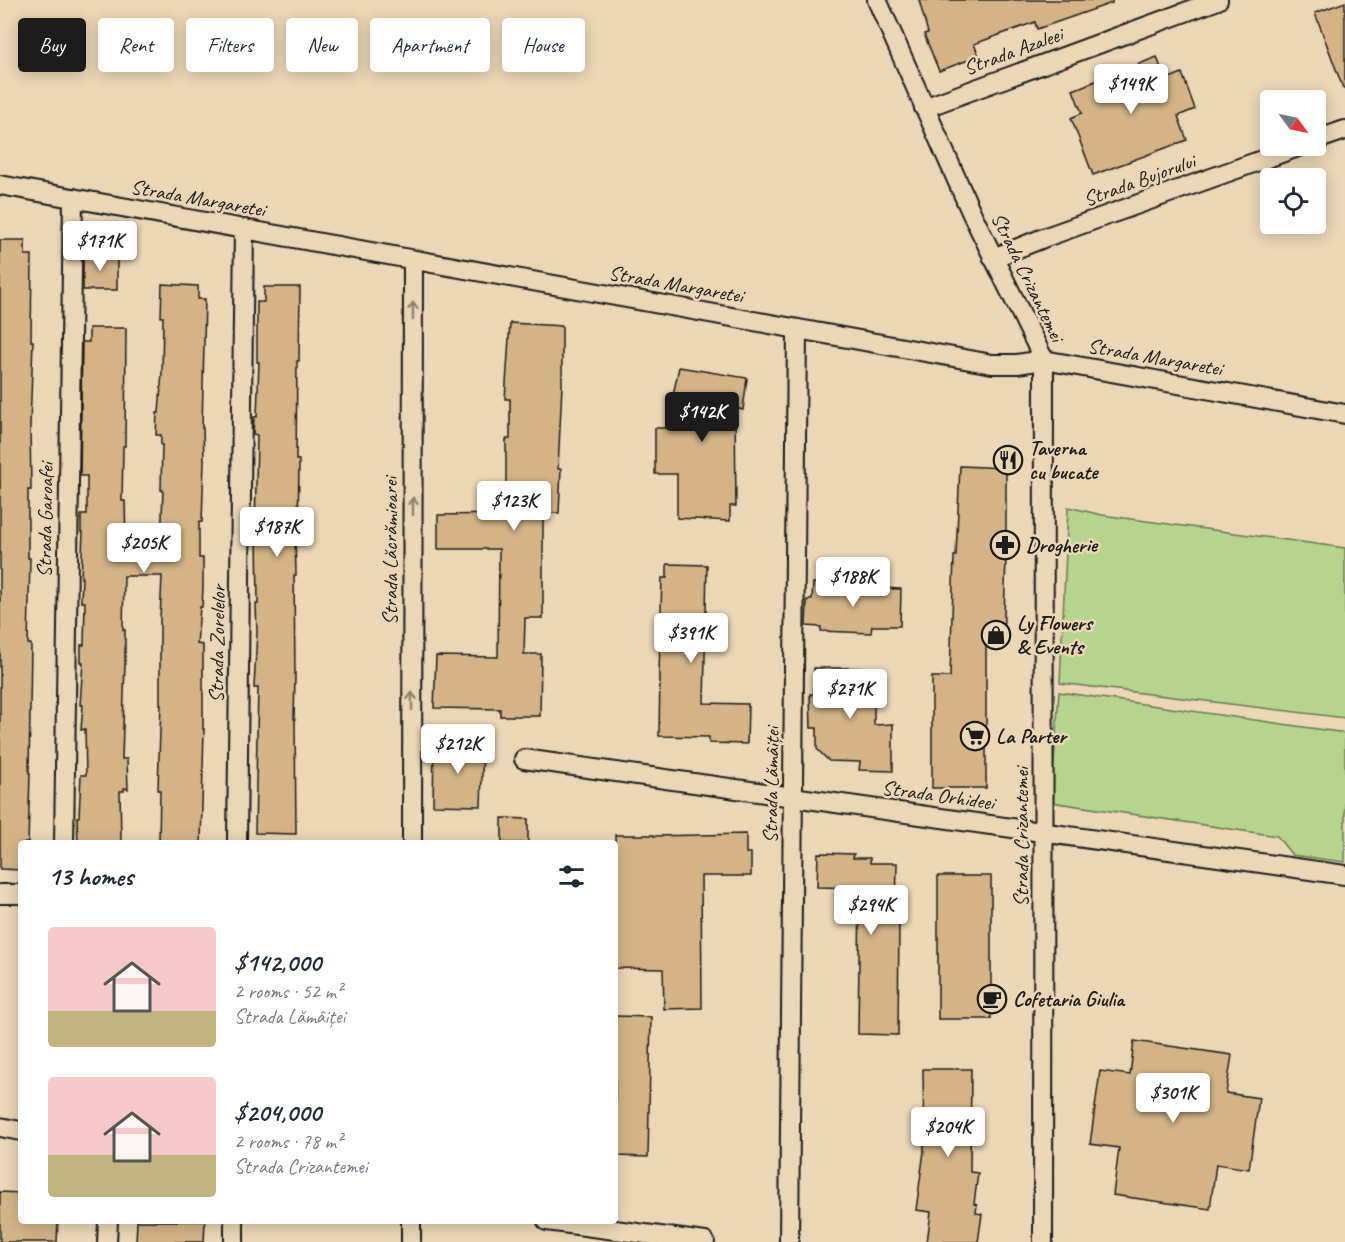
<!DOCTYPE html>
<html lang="en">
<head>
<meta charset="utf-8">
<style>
	body { margin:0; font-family:Caveat,sans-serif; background:#f2f2f3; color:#1f2937; height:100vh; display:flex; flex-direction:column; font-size:22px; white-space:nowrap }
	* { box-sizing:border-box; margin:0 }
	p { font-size:20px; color:#747a83 }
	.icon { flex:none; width:33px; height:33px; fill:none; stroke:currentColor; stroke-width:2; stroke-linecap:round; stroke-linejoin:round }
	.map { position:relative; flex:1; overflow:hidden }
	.side { position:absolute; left:18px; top:840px; width:600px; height:384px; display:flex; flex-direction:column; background:#fff; border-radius:6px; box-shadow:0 3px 15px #0003 }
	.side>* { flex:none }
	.guide { position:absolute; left:18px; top:18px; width:600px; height:54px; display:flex; gap:12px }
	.needle { width:39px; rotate:123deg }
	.controls { position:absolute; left:1260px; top:90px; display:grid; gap:12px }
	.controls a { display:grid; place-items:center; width:66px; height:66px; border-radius:6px; background:#fff; box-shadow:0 3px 15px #0003; font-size:30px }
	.price { position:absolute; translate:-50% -51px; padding:0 14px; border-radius:6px; background:#fff; color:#222; font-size:20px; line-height:39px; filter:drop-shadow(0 2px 3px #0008) }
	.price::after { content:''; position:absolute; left:50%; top:36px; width:18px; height:14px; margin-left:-9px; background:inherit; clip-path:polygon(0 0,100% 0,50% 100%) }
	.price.active { background:#1c1c1c; color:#fff }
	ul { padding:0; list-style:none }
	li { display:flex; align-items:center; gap:18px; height:150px; padding:0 30px }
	li span { display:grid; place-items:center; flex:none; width:168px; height:120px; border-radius:6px; color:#555 }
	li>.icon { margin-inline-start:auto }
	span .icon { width:72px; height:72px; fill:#fffc; stroke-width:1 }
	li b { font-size:26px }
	h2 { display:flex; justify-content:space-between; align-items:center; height:72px; padding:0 30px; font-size:26px }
	.tag { padding:0 21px; border-radius:6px; background:#fff; box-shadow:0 3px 15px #0003; font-size:21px; line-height:54px }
	.tag.active { background:#1c1c1c; color:#fff }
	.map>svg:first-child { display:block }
</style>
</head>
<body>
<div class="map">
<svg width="1345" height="1242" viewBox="0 0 1345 1242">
	<rect width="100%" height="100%" fill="#ebd6b5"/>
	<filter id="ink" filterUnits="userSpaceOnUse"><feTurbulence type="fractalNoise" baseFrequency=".0167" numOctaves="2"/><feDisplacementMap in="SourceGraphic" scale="12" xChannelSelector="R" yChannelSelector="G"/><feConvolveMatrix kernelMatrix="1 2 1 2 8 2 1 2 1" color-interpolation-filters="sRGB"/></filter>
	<g filter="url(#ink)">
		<g fill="#b5d48d" stroke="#687854" stroke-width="1.5">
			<polygon points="1068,507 1102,515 1345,548 1345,718 1060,683"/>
			<polygon points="1059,692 1345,733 1345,862 1292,855 1277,836 1051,802"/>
		</g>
		<g fill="#d4b487" stroke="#1c1c1c" stroke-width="1.5">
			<polygon points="919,0 1112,0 1112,3 1037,29 1035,22 974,44 979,56 939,71 924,34 928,33"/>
			<polygon points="1345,2 1345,88 1343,88 1315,13"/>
			<polygon points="1157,57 1165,80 1182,73 1195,109 1178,116 1187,140 1093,175 1071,118 1082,113 1073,90"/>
			<polygon points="0,240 25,240 25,255 32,255 31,341 33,341 30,426 31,490 28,490 28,558 30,558 28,644 31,644 29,773 30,773 28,843 21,843 21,870 0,869"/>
			<rect x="83" y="253" width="34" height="37"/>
			<polygon points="162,284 198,286 198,299 205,299 202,428 203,428 204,460 202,522 199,522 199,558 203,558 203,588 202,607 200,607 197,644 203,645 203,729 204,729 201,843 159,843 160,790 158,790 159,758 161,705 160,705 160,619 162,576 124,576 123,630 125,630 125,662 122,759 127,759 128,789 124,788 124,791 120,791 121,843 78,843 77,817 79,817 81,775 86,775 85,729 81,730 83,705 80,705 83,662 81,662 81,645 84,645 85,602 81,602 82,578 81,578 83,532 81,532 81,515 87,515 87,476 80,476 82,342 89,342 89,328 126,328 125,446 123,446 122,501 125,501 126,544 161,545 163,490 161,490 162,445 161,445 161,435 156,435 157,413 159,413 162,372 163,317 161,317"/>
			<polygon points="264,287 300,287 299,361 297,361 296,460 299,460 298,534 295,534 296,575 294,575 295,676 294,719 295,719 296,834 255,833 258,688 254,688 257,632 256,604 258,604 257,533 255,533 257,435 253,434 254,417 257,417 259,362 257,362 257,302 264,302"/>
			<polygon points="510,323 562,326 562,385 558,469 561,469 559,513 543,513 543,618 525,618 524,654 541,654 540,716 500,716 500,709 434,708 436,656 498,657 499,549 438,549 438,515 506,514 506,439 510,439 510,399 505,399"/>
			<polygon points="679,367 747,378 743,410 735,408 736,506 730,506 730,521 677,518 677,474 655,474 655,428 666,428"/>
			<polygon points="960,466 1006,468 1006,558 1003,645 986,645 986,788 932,788 932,677 950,677 954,556 956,556"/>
			<polygon points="667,564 707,565 704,703 748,704 747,744 709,743 709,737 659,736 660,674 659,674 662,578 667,578"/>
			<polygon points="813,583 873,585 873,588 901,589 900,626 872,626 871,633 821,631 821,627 806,626 807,600 812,600"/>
			<polygon points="814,668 870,668 870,691 874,692 874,725 893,724 893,771 859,770 860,762 829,761 817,749 817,728 811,728 810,694 814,694"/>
			<polygon points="434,745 483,746 481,806 433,805"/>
			<polygon points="502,818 528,819 528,843 502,843"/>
			<polygon points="746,834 746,853 751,853 751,876 701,876 702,1008 664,1009 663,969 615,968 615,835 654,835 654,836"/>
			<polygon points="818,853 854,854 853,858 870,858 870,863 897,863 896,918 899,918 898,1035 858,1034 860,888 817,887"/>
			<rect x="938" y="876" width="53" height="143"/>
			<polygon points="615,1016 651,1017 648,1157 615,1156"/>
			<polygon points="1134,1041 1232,1055 1226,1093 1259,1098 1249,1169 1216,1164 1210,1209 1113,1195 1119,1148 1090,1144 1100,1071 1130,1075"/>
			<polygon points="923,1069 971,1069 970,1172 978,1173 974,1204 977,1205 976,1213 982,1214 978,1242 927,1242 931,1212 916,1210 924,1151"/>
			<polygon points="0,1192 21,1193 21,1221 58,1221 57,1242 0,1242"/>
			<polygon points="137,1221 205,1221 204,1242 136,1242"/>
		</g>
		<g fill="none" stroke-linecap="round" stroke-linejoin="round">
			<g stroke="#1c1c1c" stroke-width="22">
				<g id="street">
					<polyline points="877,0 972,214 1044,360 1043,1242"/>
					<polyline points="924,108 1218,0"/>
					<polyline points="1316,140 1345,130"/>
					<polyline points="0,185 992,364 1017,364 1044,360 1345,414"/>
					<polyline points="993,258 1046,237 1301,146"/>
					<polyline points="524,759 1345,875"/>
					<polyline points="64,843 73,198"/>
					<polyline points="237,843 244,229"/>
					<polyline points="412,843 413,260"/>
					<polyline points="0,894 21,894"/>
					<polyline points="0,1127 21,1131"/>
					<polyline points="547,1221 705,1242"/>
					<polyline points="107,1242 108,1221"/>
					<polyline points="234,1242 234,1221"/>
					<polyline points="411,1242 411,1221"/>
					<polyline points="789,1242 797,329"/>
				</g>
			</g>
			<use href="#street" stroke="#ebd6b5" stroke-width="18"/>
		</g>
		<defs><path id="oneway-shaft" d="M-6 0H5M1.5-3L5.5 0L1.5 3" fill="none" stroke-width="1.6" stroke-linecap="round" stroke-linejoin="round" transform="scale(1.5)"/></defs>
		<g stroke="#8e8270">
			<use href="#oneway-shaft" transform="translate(413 311) rotate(-90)"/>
			<use href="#oneway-shaft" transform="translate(413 506) rotate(-90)"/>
			<use href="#oneway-shaft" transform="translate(412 701) rotate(-90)"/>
		</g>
	</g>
	<defs>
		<g id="restaurant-ring" transform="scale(1.5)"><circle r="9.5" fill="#ebd6b5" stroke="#1c1c1c" stroke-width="1.5"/><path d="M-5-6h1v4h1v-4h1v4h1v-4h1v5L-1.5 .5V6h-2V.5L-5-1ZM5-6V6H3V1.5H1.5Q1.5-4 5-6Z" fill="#1c1c1c"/></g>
		<g id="pharmacy-ring" transform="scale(1.5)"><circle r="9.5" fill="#ebd6b5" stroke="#1c1c1c" stroke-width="1.5"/><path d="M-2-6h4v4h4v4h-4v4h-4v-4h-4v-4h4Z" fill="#1c1c1c"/></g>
		<g id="shop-ring" transform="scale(1.5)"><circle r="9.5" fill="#ebd6b5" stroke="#1c1c1c" stroke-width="1.5"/><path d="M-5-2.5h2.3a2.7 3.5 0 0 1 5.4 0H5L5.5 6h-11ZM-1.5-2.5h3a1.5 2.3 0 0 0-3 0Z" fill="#1c1c1c"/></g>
		<g id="supermarket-ring" transform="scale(1.5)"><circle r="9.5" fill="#ebd6b5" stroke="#1c1c1c" stroke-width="1.5"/><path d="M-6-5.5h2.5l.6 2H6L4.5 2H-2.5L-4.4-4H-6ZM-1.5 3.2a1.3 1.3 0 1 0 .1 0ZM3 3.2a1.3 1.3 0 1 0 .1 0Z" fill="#1c1c1c"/></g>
		<g id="cafe-ring" transform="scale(1.5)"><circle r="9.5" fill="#ebd6b5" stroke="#1c1c1c" stroke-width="1.5"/><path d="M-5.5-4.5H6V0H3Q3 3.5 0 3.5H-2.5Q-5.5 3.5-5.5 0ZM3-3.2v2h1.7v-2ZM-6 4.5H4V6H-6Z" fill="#1c1c1c"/></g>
	</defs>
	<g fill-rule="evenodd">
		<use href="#restaurant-ring" x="1008" y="460"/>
		<use href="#pharmacy-ring" x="1005" y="545"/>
		<use href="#shop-ring" x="996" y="635"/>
		<use href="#supermarket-ring" x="975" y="736"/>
		<use href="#cafe-ring" x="992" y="999"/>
	</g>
	<g text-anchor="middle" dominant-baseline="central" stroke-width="5" stroke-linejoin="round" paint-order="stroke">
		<g font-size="21" fill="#1c1c1c" stroke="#ebd6b5">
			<text transform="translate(1013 51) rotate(-20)">Strada Azaleei</text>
			<text transform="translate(1139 180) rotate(-20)">Strada Bujorului</text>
			<text transform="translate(198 198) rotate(10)">Strada Margaretei</text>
			<text transform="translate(1028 277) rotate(64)">Strada Crizantemei</text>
			<text transform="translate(676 284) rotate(10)">Strada Margaretei</text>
			<text transform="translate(1155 357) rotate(10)">Strada Margaretei</text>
			<text transform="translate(45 520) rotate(-89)">Strada Garoafei</text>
			<text transform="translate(390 551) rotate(-90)">Strada Lăcrămioarei</text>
			<text transform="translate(217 644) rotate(-89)">Strada Zorelelor</text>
			<text transform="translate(771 785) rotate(-89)">Strada Lămâiței</text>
			<text transform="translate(938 795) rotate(8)">Strada Orhideei</text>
			<text transform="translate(1021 837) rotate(-90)">Strada Crizantemei</text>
		</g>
		<g font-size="21" font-weight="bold" fill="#1c1c1c" stroke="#ebd6b5" text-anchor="start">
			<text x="1029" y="448">Taverna<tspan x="1029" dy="24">cu bucate</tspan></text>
			<text x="1026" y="545">Drogherie</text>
			<text x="1017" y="623">Ly Flowers<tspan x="1017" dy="24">&amp; Events</tspan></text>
			<text x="996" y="736">La Parter</text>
			<text x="1013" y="999">Cofetaria Giulia</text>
		</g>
	</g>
</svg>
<div class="controls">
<a><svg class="needle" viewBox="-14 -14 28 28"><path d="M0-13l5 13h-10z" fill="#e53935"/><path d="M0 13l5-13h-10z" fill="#747a83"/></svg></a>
<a><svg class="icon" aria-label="locate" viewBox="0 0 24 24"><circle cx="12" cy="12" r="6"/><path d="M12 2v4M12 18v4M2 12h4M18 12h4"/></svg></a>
</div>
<b class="price" style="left:1131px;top:115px">$149K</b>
<b class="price" style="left:100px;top:272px">$171K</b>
<b class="price active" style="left:702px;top:443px">$142K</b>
<b class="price" style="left:514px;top:532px">$123K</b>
<b class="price" style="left:277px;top:558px">$187K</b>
<b class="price" style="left:144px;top:574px">$205K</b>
<b class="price" style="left:853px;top:608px">$188K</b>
<b class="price" style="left:691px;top:664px">$391K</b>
<b class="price" style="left:850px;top:720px">$271K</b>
<b class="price" style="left:458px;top:775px">$212K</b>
<b class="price" style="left:871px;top:936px">$294K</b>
<b class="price" style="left:1173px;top:1124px">$301K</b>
<b class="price" style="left:948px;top:1158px">$204K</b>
<div class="guide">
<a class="tag active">Buy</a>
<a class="tag">Rent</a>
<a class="tag">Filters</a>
<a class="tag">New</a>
<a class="tag">Apartment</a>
<a class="tag">House</a>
</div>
<section class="side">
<h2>13 homes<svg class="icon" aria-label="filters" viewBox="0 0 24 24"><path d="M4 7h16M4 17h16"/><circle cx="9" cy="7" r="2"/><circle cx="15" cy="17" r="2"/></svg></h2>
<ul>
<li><span style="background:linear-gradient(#f6c9c9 70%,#c2b280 0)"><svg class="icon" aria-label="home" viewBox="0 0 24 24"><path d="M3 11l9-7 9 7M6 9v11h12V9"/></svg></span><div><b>$142,000</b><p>2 rooms · 52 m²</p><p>Strada Lămâiței</p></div></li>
<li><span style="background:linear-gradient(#f6c9c9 65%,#c2b280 0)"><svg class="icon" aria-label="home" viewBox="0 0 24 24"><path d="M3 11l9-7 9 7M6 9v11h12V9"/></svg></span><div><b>$204,000</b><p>2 rooms · 78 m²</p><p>Strada Crizantemei</p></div></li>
</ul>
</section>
</div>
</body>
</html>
